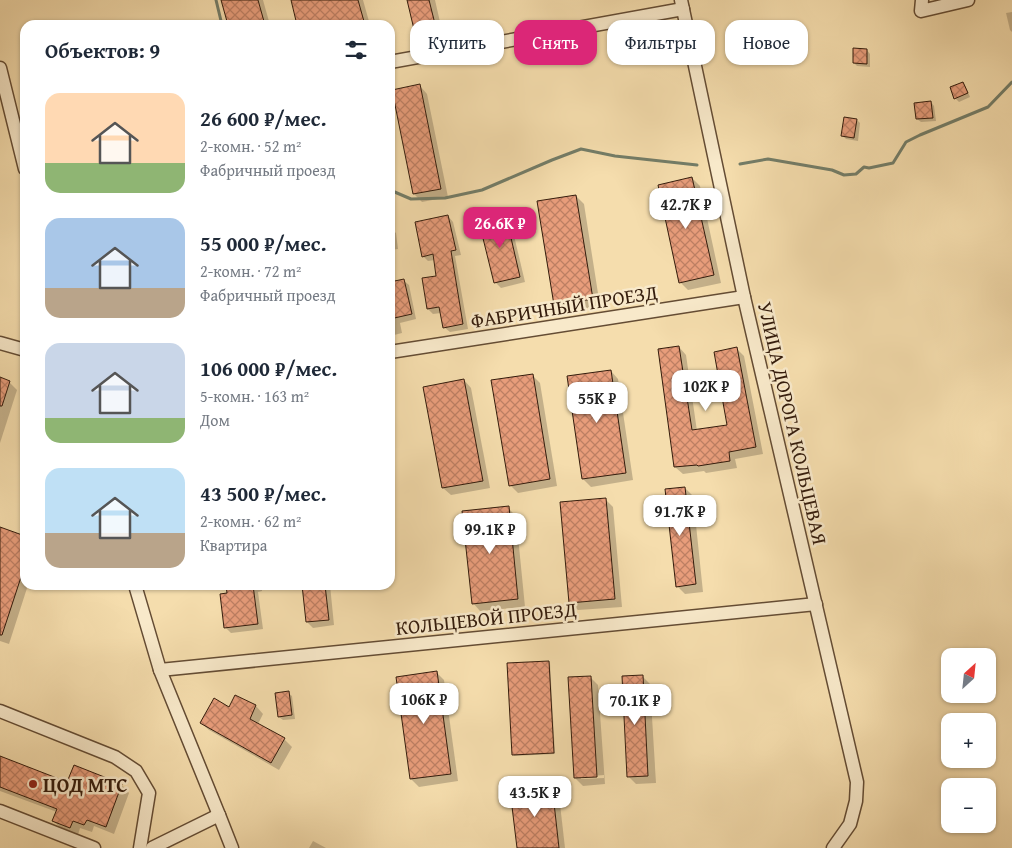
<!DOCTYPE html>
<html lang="ru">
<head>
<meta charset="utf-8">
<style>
	body { margin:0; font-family:"Gentium Book Plus",serif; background:#f2f2f3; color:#1f2937; height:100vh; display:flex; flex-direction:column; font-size:19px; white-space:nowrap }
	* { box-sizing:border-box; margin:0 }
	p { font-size:16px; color:#747a83 }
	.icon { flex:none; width:28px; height:28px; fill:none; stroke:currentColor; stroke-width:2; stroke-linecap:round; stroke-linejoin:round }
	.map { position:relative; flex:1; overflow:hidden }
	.drawer { position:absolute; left:20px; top:20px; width:375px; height:570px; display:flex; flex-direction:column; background:#fff; border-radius:15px; box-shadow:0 1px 4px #0004 }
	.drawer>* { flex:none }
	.guide { position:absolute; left:410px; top:20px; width:475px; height:45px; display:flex; gap:10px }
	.needle { width:32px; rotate:27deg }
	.tools { position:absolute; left:941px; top:648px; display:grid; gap:10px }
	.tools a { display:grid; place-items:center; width:55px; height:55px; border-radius:10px; background:#fff; box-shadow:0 1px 4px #0004; font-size:25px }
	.price { position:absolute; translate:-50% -42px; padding:0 11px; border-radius:10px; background:#fff; color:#222; font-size:16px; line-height:32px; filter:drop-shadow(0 1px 2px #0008) }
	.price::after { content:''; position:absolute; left:50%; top:30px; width:15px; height:11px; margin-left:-8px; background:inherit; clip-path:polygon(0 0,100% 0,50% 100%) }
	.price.current { background:#db2777; color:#fff }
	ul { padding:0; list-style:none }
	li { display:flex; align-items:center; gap:15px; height:125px; padding:0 25px }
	li span { display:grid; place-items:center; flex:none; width:140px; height:100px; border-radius:15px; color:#555 }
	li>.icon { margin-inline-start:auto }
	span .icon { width:60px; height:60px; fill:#fffc; stroke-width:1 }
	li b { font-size:21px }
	h2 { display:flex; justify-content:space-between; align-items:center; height:60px; padding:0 25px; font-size:21px }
	.pill { padding:0 18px; border-radius:15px; background:#fff; box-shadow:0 1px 4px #0004; font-size:18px; line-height:45px }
	.pill.current { background:#db2777; color:#fff }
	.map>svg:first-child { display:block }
</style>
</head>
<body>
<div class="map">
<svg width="1012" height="848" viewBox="0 0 1012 848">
	<defs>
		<pattern id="building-cross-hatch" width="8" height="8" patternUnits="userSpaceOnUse" patternTransform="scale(1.25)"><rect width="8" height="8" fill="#e89d7b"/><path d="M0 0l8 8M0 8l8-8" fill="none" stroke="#bd7f63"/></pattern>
	</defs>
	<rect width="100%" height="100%" fill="#f5ddad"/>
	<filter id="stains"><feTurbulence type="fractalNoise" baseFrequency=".004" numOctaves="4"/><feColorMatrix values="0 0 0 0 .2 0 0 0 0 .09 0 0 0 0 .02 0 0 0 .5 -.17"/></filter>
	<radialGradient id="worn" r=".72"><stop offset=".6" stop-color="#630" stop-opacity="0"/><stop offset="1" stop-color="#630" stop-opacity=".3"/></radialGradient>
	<g fill="#0003" fill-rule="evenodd">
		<polygon points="222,0 263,0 270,25 229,25"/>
		<polygon points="292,0 363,0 370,25 299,25"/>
		<polygon points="408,0 435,0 445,44 426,49 418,41"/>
		<polygon points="1012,12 1012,32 1010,30 1006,13"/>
		<polygon points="867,50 870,54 870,67 857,66 854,63"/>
		<polygon points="963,83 966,87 970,97 959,102 955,98"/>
		<polygon points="420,86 427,94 448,197 422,202 414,194 394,91"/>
		<polygon points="931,102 934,106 936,121 921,122 917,119"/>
		<polygon points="857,120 860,123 858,141 846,139 843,136"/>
		<polygon points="692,178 700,186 721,283 688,290 680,282"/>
		<polygon points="576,196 584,204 600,306 563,312 556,305"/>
		<polygon points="448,216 453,222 461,255 455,256 468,329 450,332 444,327 441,313 433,314 428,309 437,277 435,260 428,261 423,256"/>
		<polygon points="506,217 511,223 525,282 501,288 495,282"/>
		<polygon points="390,228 396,233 398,249 390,250"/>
		<polygon points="403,280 409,285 416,319 400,323 402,333 390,336 390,283"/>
		<polygon points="679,347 686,355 697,431 729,426 737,349 744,356 763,454 735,459 737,468 706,473 704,471 683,474 675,467"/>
		<polygon points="611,371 618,379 633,480 591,487 583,479"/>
		<polygon points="532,375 540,383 557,486 518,493 510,485"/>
		<polygon points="0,379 9,382 17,390 0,443"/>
		<polygon points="464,380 471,388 490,488 451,495 443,488"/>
		<polygon points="685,488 693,496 703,592 685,594 677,586"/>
		<polygon points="605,499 613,507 622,607 578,610 570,603"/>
		<polygon points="508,508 516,516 525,607 480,611 473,603"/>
		<polygon points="0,529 25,537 25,585 28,585 9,644 0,641"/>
		<polygon points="227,585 262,585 262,591 258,592 263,629 231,633 225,627 228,594"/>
		<polygon points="303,585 330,585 334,625 313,628 307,622"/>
		<polygon points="549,662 550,663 555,754 514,756 513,754"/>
		<polygon points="436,672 444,680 458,781 419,787 411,779"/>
		<polygon points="642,676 650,684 656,783 636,784 629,777"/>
		<path d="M590,677L598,685L605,784L583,786L575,778ZM604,775V778L581,779V777Z"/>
		<polygon points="288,693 292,696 295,719 283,720 279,717"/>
		<polygon points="256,706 263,714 258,724 284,739 292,747 279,770 209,730 201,723 230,709"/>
		<polygon points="0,758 68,784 74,767 122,785 129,793 114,834 94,826 92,832 80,828 78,835 61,828 53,821 57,812 0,791"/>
		<polygon points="551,787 559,795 565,848 518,848"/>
		<polygon points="313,841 326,848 309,848"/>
	</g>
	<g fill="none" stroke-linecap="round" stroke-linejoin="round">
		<g stroke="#737d68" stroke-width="3">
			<polyline points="216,0 222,25"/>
			<polyline points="740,164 768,159 832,170 844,175 856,174 864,167 869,168 893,163 906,142 920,135 988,107 1012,82"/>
			<polyline points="390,190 411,199 445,198 482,190 552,160 581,149 615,156 697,165"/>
		</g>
	</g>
	<g fill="url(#building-cross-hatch)" stroke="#341c0c">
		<polygon points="221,0 258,0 265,25 228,25"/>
		<polygon points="291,0 358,0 365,25 297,25"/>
		<polygon points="407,0 429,0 438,36 417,42"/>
		<polygon points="853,48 867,49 867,64 853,63"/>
		<polygon points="963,82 968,93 954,99 950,87"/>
		<polygon points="420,84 441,189 413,194 392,90"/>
		<polygon points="931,101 933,118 916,119 914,103"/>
		<polygon points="844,117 857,119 854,138 841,136"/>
		<polygon points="692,177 714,275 679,283 658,185"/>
		<polygon points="576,195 593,299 554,305 537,201"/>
		<polygon points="448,215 456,250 451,251 463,324 443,328 439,307 427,309 422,278 436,276 433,254 422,257 415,222"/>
		<polygon points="506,216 520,277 494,283 479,222"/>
		<polygon points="404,279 412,314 390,319 390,282"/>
		<polygon points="679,346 692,430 727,425 714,352 737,347 756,447 729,452 730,461 698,466 697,465 674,467 658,349"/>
		<polygon points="611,370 626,473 582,479 567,376"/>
		<polygon points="533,374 550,479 509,486 491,380"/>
		<polygon points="0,377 10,381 2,406 0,406"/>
		<polygon points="464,379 483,481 442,488 423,387"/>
		<polygon points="685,487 696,584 676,587 665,489"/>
		<polygon points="606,498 615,599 569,603 560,502"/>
		<polygon points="509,506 518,599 472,604 462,511"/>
		<polygon points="0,527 25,536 25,565 2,635 0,635"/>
		<polygon points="226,585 253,585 258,624 224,628 220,594 227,593"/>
		<polygon points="302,585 325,585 329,620 306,622"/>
		<polygon points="549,661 554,753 512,755 507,663"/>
		<polygon points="437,671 451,774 410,779 396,677"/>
		<polygon points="643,675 648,776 627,777 622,676"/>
		<polygon points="591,676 597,777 574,778 568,677"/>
		<polygon points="289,691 292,715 278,717 275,693"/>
		<polygon points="235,695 256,705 250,719 285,738 271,763 200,723 214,698 229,707"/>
		<polygon points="0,756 67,782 74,765 122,784 106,827 87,820 84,825 73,821 70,828 52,821 57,809 0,787"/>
		<polygon points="552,785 559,848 517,848 510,790"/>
	</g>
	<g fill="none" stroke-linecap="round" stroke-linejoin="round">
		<g stroke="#644c34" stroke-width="15">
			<g id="minor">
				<polyline points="681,0 744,297 857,782 856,801 850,824 833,848"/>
				<polyline points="922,0 921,11 968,0"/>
				<polyline points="390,62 683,9"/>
				<polyline points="0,68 25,169"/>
				<polyline points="0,343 25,350"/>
				<polyline points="390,352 744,297"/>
				<polyline points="135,585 160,670 219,815"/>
				<polyline points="160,670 816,604"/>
				<polyline points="0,711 115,757 136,771 149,793 140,848"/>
				<polyline points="0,811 94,848"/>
				<polyline points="152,848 219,815 232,848"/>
			</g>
		</g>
		<use href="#minor" stroke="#f8e9ca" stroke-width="12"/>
	</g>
	<circle fill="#8f2418" stroke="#f8e9ca" stroke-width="2" cx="33" cy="784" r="5"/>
	<g text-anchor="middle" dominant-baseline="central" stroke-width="5" stroke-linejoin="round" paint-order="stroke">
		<g font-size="20" fill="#341c0c" stroke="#f8e9ca">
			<text transform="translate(564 306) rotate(-9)">ФАБРИЧНЫЙ ПРОЕЗД</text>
			<text transform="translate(793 423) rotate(77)">УЛИЦА ДОРОГА КОЛЬЦЕВАЯ</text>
			<text transform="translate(486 618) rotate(-6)">КОЛЬЦЕВОЙ ПРОЕЗД</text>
		</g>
		<g font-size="20" font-weight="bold" fill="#341c0c" stroke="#f8e9ca" text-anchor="start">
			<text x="43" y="784">ЦОД МТС</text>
		</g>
	</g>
	<rect width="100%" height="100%" filter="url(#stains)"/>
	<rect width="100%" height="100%" fill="url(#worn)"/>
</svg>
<div class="tools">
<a><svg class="needle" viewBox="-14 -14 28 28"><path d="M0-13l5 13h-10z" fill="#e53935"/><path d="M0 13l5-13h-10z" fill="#747a83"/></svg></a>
<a>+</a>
<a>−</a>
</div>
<b class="price" style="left:686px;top:230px">42.7K ₽</b>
<b class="price current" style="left:500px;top:249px">26.6K ₽</b>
<b class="price" style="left:706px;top:412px">102K ₽</b>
<b class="price" style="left:597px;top:424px">55K ₽</b>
<b class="price" style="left:680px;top:537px">91.7K ₽</b>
<b class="price" style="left:490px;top:555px">99.1K ₽</b>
<b class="price" style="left:424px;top:725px">106K ₽</b>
<b class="price" style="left:635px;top:726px">70.1K ₽</b>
<b class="price" style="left:535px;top:818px">43.5K ₽</b>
<div class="guide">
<a class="pill">Купить</a>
<a class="pill current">Снять</a>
<a class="pill">Фильтры</a>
<a class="pill">Новое</a>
</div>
<section class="drawer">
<h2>Объектов: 9<svg class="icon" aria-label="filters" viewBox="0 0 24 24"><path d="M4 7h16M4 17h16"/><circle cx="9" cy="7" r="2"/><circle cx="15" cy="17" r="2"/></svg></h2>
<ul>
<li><span style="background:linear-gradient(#ffd9b3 70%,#8fb573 0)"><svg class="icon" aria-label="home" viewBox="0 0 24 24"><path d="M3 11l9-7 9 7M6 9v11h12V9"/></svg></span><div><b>26 600 ₽/мес.</b><p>2-комн. · 52 m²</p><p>Фабричный проезд</p></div></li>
<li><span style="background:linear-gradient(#a9c7e8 70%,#b9a48a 0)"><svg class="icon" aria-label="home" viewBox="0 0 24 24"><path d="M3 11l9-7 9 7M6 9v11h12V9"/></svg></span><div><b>55 000 ₽/мес.</b><p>2-комн. · 72 m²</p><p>Фабричный проезд</p></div></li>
<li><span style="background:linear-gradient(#c9d6e8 75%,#8fb573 0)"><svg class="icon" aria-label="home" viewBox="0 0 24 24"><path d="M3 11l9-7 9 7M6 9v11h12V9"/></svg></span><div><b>106 000 ₽/мес.</b><p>5-комн. · 163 m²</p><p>Дом</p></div></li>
<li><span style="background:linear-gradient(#bfe0f5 65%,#b9a48a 0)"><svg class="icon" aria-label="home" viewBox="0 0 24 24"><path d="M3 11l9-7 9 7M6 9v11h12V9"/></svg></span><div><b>43 500 ₽/мес.</b><p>2-комн. · 62 m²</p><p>Квартира</p></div></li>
</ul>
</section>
</div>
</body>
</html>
